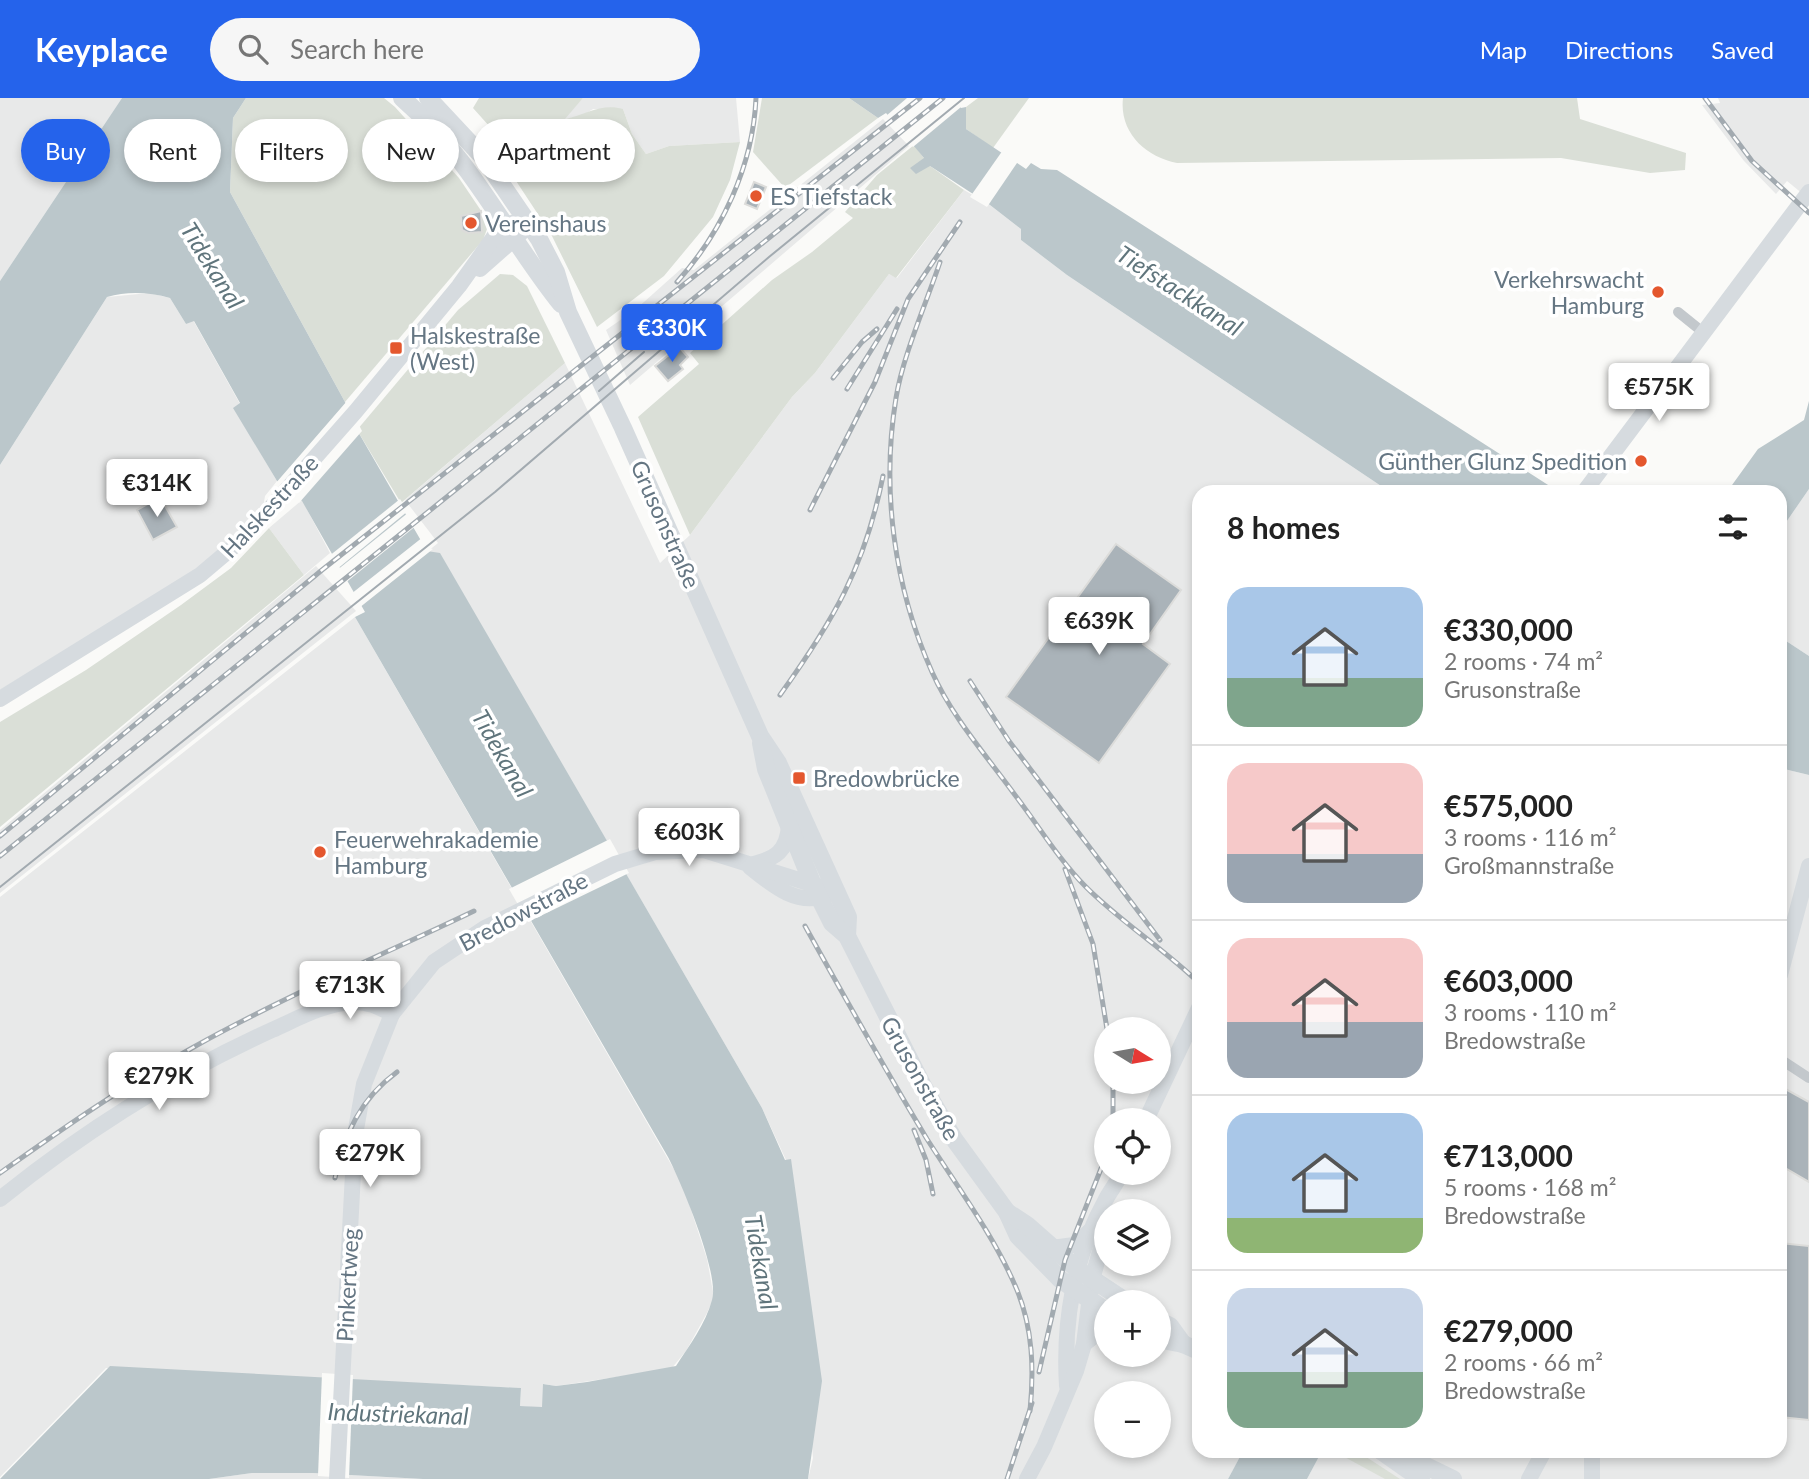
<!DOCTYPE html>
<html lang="en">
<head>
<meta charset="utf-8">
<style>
	body { margin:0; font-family:Lato,sans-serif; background:#f6f6f6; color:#222; height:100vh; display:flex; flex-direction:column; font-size:26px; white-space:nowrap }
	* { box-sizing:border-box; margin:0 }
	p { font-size:23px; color:#767676 }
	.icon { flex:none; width:38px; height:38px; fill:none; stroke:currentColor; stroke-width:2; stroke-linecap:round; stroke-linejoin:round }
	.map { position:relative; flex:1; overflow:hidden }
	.details { position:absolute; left:1192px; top:387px; width:595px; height:973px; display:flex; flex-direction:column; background:#fff; border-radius:21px; box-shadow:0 4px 10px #0003 }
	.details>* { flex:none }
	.guide { position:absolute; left:21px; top:21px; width:665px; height:63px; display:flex; gap:14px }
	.needle { width:46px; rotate:101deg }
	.buttons { position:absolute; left:1094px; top:919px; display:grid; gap:14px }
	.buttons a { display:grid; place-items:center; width:77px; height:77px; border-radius:50%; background:#fff; box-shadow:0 4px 10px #0003; font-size:35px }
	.price { position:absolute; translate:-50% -60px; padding:0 16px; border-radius:7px; background:#fff; color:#222; font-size:23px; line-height:46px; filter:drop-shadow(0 2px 4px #0008) }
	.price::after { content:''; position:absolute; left:50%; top:42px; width:21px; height:16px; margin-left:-10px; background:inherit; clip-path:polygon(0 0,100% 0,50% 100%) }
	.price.active { background:#2563eb; color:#fff }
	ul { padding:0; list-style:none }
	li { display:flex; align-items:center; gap:21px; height:175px; padding:0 35px }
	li+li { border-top:2px solid #e0e0e0 }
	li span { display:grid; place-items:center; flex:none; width:196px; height:140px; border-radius:21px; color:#555 }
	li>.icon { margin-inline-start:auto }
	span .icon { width:84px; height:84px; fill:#fffc; stroke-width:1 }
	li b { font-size:30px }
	h2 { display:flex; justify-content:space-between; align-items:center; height:84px; padding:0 35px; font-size:30px }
	.tag { padding:0 24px; border-radius:32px; background:#fff; box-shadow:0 4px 10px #0003; font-size:24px; line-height:63px }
	.tag.active { background:#2563eb; color:#fff }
	header { display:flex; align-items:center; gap:42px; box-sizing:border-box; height:98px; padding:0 35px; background:#2563eb; color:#fff }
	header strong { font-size:33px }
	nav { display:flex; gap:38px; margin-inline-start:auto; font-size:24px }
	.search { width:490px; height:63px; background:#f6f6f6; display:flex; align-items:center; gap:18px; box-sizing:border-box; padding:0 24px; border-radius:38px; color:#767676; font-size:26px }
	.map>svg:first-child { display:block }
</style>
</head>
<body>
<header>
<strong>Keyplace</strong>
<div class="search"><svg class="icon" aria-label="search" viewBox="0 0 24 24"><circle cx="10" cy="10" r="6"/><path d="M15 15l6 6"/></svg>Search here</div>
<nav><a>Map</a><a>Directions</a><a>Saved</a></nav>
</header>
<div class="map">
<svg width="1809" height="1381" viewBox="0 0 1809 1381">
	<rect width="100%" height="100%" fill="#fafaf8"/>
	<g fill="#e8e9e9" fill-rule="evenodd">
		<polygon points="0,0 122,0 0,183"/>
		<polygon points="583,0 736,0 740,44 669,48 646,56 632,36 623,11 593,11 582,18 564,21"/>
		<polygon points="1718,0 1809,0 1809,101 1787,83 1776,96 1744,63 1702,7 1720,5"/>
		<polygon points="883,21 909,48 630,287 606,232 635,212 682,170 694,172"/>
		<path d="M964,92L990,107L1021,131V142L1067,177L1390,394H1199V1353H1243L1228,1381H808L813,1360L786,1062L762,1010L440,456L427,454L438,445L405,402L565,265L660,465L690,437L792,299L815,275L889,176L897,180ZM1106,931H1158V984H1106ZM1106,1022H1158V1074H1106ZM1106,1113H1158V1166H1106ZM1106,1204H1158V1256H1106ZM1106,1295H1158V1348H1106Z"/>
		<polygon points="149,195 170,200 186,226 193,222 240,306 234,310 277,383 265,398 263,410 212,462 0,592 0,367 107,199"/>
		<polygon points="1809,391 1809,558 1780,539 1780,433"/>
		<polygon points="302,402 330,455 304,477 269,430"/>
		<polygon points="316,468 356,513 0,795 0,732"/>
		<polygon points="355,519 683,1087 707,1161 714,1199 707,1215 686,1253 671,1271 556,1288 544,1286 543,1310 520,1308 521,1290 106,1270 0,1379 0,799"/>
		<polygon points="1780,670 1809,677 1809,1381 1307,1381 1322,1353 1780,1353"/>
		<polygon points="252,1375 313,1375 423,1381 209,1381"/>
	</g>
	<g fill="#dadfd7">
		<polygon points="246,0 384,0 395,9 459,80 486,120 487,131 483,142 345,304 230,94 233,20"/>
		<path d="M479,0H583L565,21C586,17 601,5 623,11L632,36L646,56L669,48L740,44L730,82L713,119L664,178L597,229L551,136L501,60L490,29L473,10Z"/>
		<polygon points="762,0 849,0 878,20 785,90 753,54"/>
		<polygon points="978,0 1029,0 993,50 966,31 966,9"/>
		<path d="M1123,0H1577L1580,21L1686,55L1685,72L1650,75L1561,60L1177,65C1145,59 1119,34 1123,0Z"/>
		<polygon points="914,47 930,68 964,92 896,180 889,176 815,275 792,299 690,437 638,319 699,266 690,255 772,182 812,154 853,120 845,114 877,77"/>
		<polygon points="500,176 513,177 527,188 565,265 401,405 357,332 458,212"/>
		<polygon points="269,430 304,477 0,729 0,624 86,572 181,507 231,470"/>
		<polygon points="1349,1353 1357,1353 1400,1381 1385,1381 1339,1356"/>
	</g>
	<g fill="#bbc7cb">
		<path d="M122,0H246L233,20L230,94L345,304L357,332L427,453L440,455L762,1010L785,1062L791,1061L822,1283L808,1381H423L313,1375H252L209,1381H0L110,1268L521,1290L520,1308L542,1309L543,1286L556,1288L587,1284L676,1268C689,1248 706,1225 712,1202C720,1176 681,1084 668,1059L355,519L365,514L302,403L277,383L233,310L240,305L194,223L186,226L170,200C149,194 127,193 107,199L0,367V183Z"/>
		<polygon points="849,0 953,0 961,10 966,9 966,31 1026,71 1031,65 1041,71 1057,72 1559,394 1390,394 1067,177 1021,142 1021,131 990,107 930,68 916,76 910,70 924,60 886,15 878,20"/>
		<polygon points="1809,303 1809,391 1780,433 1780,394 1727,394 1758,351 1804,322"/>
		<polygon points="1780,539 1809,558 1809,677 1780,670"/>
		<polygon points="1243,1353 1322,1353 1307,1381 1228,1381"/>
	</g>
	<g fill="#fafaf8">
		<polygon points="907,0 954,0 961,9 913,49 886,18"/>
		<polygon points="1003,52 1019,62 987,109 970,99"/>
		<polygon points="347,303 362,333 299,405 293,400 294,398 275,386"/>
		<polygon points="400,401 408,413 336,472 328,459"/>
		<polygon points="409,414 417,427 344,486 336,473"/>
		<polygon points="423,439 429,450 433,451 359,510 351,496"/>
		<polygon points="610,741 629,775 528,824 509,791"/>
		<polygon points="322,1275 353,1277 349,1380 318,1378"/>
	</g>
	<g fill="#aab3b9" stroke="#dcdcda" stroke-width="2">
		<polygon points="754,84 766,89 757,111 745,106"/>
		<polygon points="481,113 482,134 468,135 462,132 461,118"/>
		<polygon points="679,249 688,259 680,267 683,271 668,283 655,268"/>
		<polygon points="160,399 177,429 153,442 137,412"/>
		<polygon points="1116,446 1181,492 1143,546 1170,566 1099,665 1006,599"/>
		<polygon points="1780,988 1809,1004 1809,1084 1780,1067"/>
		<polygon points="1780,1145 1809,1148 1809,1322 1780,1319"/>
	</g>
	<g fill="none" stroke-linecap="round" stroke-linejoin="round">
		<g stroke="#c3c8cc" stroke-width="10">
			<polyline points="1678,214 1704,235"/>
			<polyline points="1780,961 1809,980"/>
		</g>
		<g stroke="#d6dbdf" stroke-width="16">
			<polyline points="480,171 523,133"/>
			<polyline points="1584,394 1809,94"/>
			<polyline points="0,601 200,477 245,439 356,313 459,188 496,136 512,125 528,124"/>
			<path d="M754,766C776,760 787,753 789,728"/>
			<path d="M750,769C772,787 799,810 828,796"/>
			<polyline points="1780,877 1809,768"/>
			<polyline points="1146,1022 1199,910"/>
			<path d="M0,1101C83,1034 175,976 272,932C297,921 323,906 352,904C367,903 379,909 392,916"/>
			<polyline points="1052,1150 1074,1147 1090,1133"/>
			<polyline points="1084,1246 1106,1229"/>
			<path d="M1067,1288C1063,1224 1074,1159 1105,1103C1110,1093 1117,1085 1122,1074"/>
			<polyline points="1592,1353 1592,1381"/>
			<polyline points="337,1381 355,1037 364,986 392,916 434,864 485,830 615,766 655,754 704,752 821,789"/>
			<polyline points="1027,1381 1044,1349 1076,1273 1084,1246 1092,1182 1106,1131"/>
			<polyline points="1529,1381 1544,1353"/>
		</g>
		<g stroke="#d6dbdf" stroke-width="18">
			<path d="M402,0C472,61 505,136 561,206"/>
			<polyline points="428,0 483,59 539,141 556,174 568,214 623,330 760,638 778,665 848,819 847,838"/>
			<polyline points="761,645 766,671 813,787 832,825 847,838 923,988 954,1041 1007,1114 1018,1138 1060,1181 1106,1213"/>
			<polyline points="1007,1114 1027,1127 1077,1171 1127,1204"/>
			<polyline points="1158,1222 1170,1228 1183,1246"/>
			<polyline points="1158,1241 1183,1246 1199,1253"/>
			<polyline points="1381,1353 1421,1381"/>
			<polyline points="1395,1353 1453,1381"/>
		</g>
		<g stroke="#a2aab0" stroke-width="2">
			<polyline points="599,293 644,254"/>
			<polyline points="0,789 495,394 769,159 964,0"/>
		</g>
		<g stroke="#a2aab0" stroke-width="5">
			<g id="rail">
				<polyline points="1705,0 1752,63 1809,115"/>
				<path d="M940,164C926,206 903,257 896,300C881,391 894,489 932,574C952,619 986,657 1015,697C1038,727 1059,762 1086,789C1121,824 1164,851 1199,885"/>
				<path d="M677,184C722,134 753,68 756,0"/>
				<polyline points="833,280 862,244 877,231"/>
				<polyline points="847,291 897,211"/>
				<polyline points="810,412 875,284 908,201 960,124"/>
				<polyline points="970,583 1009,643 1160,842"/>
				<path d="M780,597C833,523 865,469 883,378"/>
				<polyline points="0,738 322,472 920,0"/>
				<polyline points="0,758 943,0"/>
				<polyline points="1065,771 1093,846 1107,931"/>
				<path d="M805,828C845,900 885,971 927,1041C958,1090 995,1139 1017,1192C1033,1231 1034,1272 1030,1313"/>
				<polyline points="1113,984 1113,1022"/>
				<polyline points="914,1032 926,1062 933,1096"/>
				<path d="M0,1075C62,1031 125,987 192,950C283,899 380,858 474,813"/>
				<path d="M335,1080C344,1037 360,1001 397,974"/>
				<polyline points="1039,1274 1065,1162 1106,1058"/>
				<polyline points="1007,1381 1032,1305"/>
			</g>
		</g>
		<use href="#rail" stroke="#fff" stroke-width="2.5" stroke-dasharray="8" stroke-linecap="butt"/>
	</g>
	<g fill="#e4572e" stroke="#fff" stroke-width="2.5">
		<circle cx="756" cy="98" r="7"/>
		<circle cx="471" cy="125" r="7"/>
		<circle cx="1658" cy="194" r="7"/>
		<rect x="389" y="243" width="14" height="14" rx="3.5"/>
		<circle cx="1641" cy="363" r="7"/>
		<rect x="792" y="673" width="14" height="14" rx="3.5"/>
		<circle cx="320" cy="754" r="7"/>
	</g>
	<g text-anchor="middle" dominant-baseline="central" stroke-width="7" stroke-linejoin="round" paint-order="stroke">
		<g font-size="23" fill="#657683" stroke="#fff" text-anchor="start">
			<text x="770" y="98">ES Tiefstack</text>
			<text x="485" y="125">Vereinshaus</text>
			<text x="1644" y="181" text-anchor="end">Verkehrswacht<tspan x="1644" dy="26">Hamburg</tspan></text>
			<text x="410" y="237">Halskestraße<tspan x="410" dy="26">(West)</tspan></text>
			<text x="1627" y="363" text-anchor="end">Günther Glunz Spedition</text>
			<text x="813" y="680">Bredowbrücke</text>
			<text x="334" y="741">Feuerwehrakademie<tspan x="334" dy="26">Hamburg</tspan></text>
		</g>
		<g font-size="23" fill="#657683" stroke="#fff">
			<text transform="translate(269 408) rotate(-47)">Halskestraße</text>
			<text transform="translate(666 426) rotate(66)">Grusonstraße</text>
			<text transform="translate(523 813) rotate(-28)">Bredowstraße</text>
			<text transform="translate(921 980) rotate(61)">Grusonstraße</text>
			<text transform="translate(347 1187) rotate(-87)">Pinkertweg</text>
		</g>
		<g font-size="24" font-style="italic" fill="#60757c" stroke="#fff">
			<text transform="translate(213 167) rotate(58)">Tidekanal</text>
			<text transform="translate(1180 192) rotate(33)">Tiefstackkanal</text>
			<text transform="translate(503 655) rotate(60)">Tidekanal</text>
			<text transform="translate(762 1164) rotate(80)">Tidekanal</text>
			<text transform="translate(398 1315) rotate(2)">Industriekanal</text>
		</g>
	</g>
</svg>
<div class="buttons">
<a><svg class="needle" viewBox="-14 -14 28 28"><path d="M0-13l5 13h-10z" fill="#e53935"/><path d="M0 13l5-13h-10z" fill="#767676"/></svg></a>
<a><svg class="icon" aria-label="locate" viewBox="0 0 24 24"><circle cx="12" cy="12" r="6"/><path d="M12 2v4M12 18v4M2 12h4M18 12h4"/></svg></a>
<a><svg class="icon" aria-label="layers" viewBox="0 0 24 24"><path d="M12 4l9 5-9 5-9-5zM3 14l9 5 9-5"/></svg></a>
<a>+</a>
<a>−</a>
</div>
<b class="price active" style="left:672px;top:266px">€330K</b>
<b class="price" style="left:1659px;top:325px">€575K</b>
<b class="price" style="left:157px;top:421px">€314K</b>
<b class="price" style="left:1099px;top:559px">€639K</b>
<b class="price" style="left:689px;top:770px">€603K</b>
<b class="price" style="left:350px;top:923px">€713K</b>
<b class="price" style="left:159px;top:1014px">€279K</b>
<b class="price" style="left:370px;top:1091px">€279K</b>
<div class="guide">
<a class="tag active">Buy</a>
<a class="tag">Rent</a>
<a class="tag">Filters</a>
<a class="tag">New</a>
<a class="tag">Apartment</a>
</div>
<section class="details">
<h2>8 homes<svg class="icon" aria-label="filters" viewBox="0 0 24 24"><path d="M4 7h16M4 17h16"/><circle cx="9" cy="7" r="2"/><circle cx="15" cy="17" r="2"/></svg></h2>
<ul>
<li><span style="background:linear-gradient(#a9c7e8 65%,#7fa58c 0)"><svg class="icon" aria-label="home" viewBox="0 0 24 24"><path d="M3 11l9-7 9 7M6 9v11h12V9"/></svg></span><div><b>€330,000</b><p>2 rooms · 74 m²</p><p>Grusonstraße</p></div></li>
<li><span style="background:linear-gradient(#f6c9c9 65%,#9aa5b1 0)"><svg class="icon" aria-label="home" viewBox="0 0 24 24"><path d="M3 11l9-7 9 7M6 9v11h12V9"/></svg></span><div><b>€575,000</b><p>3 rooms · 116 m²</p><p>Großmannstraße</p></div></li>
<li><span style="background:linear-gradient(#f6c9c9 60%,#9aa5b1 0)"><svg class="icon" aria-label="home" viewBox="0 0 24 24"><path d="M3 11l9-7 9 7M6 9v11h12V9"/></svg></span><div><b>€603,000</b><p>3 rooms · 110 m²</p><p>Bredowstraße</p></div></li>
<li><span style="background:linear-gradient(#a9c7e8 75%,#8fb573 0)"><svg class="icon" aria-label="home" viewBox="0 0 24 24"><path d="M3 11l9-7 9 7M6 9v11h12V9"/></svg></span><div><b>€713,000</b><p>5 rooms · 168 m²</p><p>Bredowstraße</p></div></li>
<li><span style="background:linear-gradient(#c9d6e8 60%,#7fa58c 0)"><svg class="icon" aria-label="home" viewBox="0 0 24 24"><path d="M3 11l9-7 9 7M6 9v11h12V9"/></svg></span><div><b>€279,000</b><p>2 rooms · 66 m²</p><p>Bredowstraße</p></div></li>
</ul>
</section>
</div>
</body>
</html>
